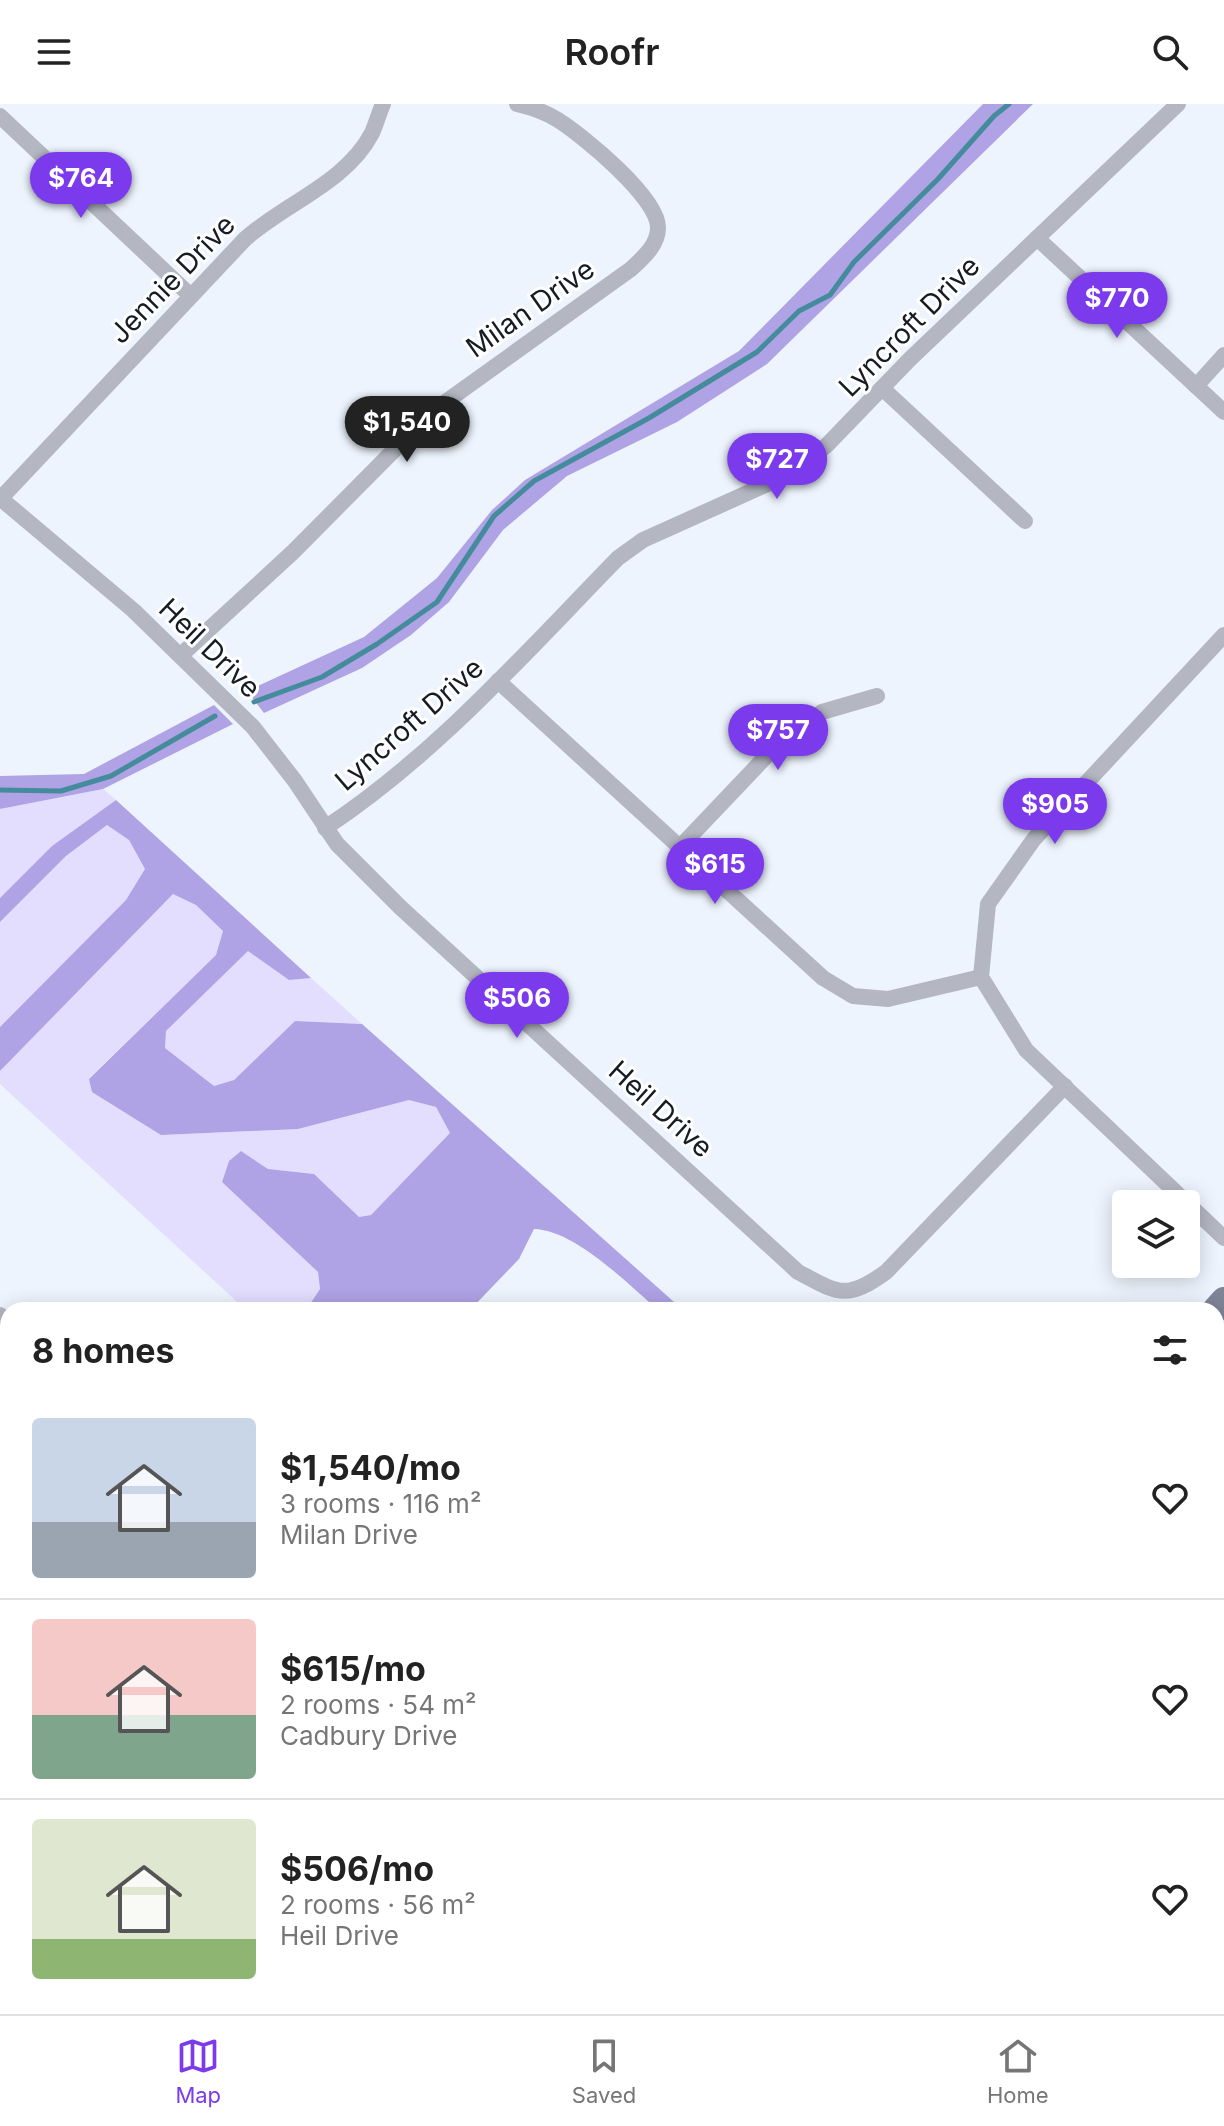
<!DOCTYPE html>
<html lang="en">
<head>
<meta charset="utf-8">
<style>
	body { margin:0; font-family:Inter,sans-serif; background:#f2f2f2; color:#222; height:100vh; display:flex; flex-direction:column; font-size:30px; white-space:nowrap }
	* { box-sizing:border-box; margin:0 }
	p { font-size:26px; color:#767676 }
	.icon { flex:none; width:44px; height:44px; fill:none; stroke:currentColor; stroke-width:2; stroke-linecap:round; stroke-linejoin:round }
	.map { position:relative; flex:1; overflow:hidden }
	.sheet { position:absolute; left:0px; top:1198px; width:1224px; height:712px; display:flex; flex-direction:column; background:#fff; border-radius:24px 24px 0 0; box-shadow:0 4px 20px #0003 }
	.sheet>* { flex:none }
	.controls { position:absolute; left:1112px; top:1086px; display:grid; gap:16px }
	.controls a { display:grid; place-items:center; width:88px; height:88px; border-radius:8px; background:#fff; box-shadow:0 4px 20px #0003; font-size:40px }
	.price { position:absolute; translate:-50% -68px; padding:0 18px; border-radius:28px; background:#7c3aed; color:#fff; font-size:26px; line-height:52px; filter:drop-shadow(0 2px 4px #0008) }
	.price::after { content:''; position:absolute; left:50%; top:48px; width:24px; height:18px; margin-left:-12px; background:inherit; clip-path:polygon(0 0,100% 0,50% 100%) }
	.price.active { background:#222; color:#fff }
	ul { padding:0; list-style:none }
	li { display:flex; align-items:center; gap:24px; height:200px; padding:0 32px }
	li+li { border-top:2px solid #e0e0e0 }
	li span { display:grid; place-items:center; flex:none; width:224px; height:160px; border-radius:8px; color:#555 }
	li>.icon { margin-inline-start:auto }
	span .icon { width:96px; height:96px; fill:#fffc; stroke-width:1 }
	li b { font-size:34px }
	h2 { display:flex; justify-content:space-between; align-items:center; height:96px; padding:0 32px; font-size:34px }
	header { display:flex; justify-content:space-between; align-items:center; height:104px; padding:0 32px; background:#fff; font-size:36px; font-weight:600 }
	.menu { display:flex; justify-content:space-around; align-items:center; height:112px; border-top:2px solid #e0e0e0; background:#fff; font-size:22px; color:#767676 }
	.menu a { display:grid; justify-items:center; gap:4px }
	.menu .active { color:#7c3aed }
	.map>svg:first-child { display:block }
</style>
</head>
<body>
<header><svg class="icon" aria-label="menu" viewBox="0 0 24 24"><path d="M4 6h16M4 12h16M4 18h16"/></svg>Roofr<svg class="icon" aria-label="search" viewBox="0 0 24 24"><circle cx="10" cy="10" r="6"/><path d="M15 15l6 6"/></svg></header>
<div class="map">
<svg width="1224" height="1910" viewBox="0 0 1224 1910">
	<rect width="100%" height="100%" fill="#edf4fd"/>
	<g fill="#e3ddfe">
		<polygon points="103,685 116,696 52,742 0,794 0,705"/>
		<polygon points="107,721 129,736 145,765 126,796 0,923 0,818 66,752"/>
		<polygon points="173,790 196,801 223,827 216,851 89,974 161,1031 298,1025 409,996 436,1003 450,1029 371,1111 358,1113 314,1070 268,1065 241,1047 229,1057 222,1078 318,1168 320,1185 306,1206 246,1206 0,980 0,967"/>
		<polygon points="248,847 289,876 311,874 362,920 295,917 234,976 214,982 165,944 166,927"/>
		<polygon points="8,1467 8,1597 0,1593 0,1476"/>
	</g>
	<g fill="#afa2e5">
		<polygon points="983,0 1033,0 767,260 677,318 567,372 503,426 449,498 411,531 362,564 264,609 247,587 364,533 437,474 492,406 525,376 739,247"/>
		<polygon points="214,601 233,620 103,685 0,705 0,672 84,670"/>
		<path d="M116,696L311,874L289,876L248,847L166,927L165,944L214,982L234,976L295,917L362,920L683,1206H658C628,1180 575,1126 534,1125L519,1155L470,1206H306L320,1185L318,1168L222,1078L229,1057L241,1047L268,1065L314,1070L359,1113L371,1111L450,1029L436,1003L409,996L298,1025L161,1031L92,988L89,975L216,851L223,827L196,801L173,790L0,967V923L126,796L145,765L129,736L107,721L66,752L0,818V794L52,742Z"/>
		<polygon points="0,1593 8,1597 8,1660 0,1662"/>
		<polygon points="0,1698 8,1699 8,1731 0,1728"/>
		<polygon points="668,1902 757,1902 761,1910 679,1910"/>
		<polygon points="793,1902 1098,1902 1112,1910 796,1910"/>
	</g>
	<g fill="#58bbd0" stroke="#448b9c" stroke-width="2">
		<polygon points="8,1660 8,1699 0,1698 0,1662"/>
		<polygon points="757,1902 793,1902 796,1910 761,1910"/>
	</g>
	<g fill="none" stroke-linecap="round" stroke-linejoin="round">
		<g stroke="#448b9c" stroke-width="5">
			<polyline points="254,598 322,573 377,540 437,498 494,412 534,377 649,314 757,248 799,207 830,191 854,158 938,75 994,12 1009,0"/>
			<polyline points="0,686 61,687 111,672 215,612"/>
			<polyline points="1016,1902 1023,1910"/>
		</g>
		<g stroke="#b4b7c2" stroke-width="16">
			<polyline points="0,12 191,192"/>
			<polyline points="1037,134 1224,308"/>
			<polyline points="1196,282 1224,251"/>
			<polyline points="882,284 1025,417"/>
			<path d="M0,394L133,506L253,623L295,677L337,740L400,803L798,1168C838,1189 846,1197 886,1168L1065,982"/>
			<path d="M1,394L245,135C285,99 346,79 372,29C376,20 379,9 383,0"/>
			<polyline points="1224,531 1034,735 988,800 981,873 1026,946 1224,1134"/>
			<path d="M181,551L293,448L433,307L631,165C643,154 658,141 658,124C659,94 582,31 558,16C547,9 530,3 517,0"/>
			<polyline points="498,577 823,874 853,892 888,895 981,873"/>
			<path d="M325,724C437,650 525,549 618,454L643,436L783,373L826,342L910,255L1178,0"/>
			<polyline points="680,743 776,642 822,608 877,592"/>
			<polyline points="0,1211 8,1218"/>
			<polyline points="1216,1552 1224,1552"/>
			<polyline points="0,1814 8,1822"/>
		</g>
		<g stroke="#9599a9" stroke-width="24">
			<polyline points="1216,1476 1224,1476"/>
			<polyline points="1216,1505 1224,1505"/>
		</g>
		<g stroke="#7f8497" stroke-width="26">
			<polyline points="1215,1206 1224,1196"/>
			<polyline points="1216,1247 1224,1238"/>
			<polyline points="573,1910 581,1902"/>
		</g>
	</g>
	<g text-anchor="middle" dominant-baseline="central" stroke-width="6" stroke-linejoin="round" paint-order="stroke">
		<g font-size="28" fill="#161c24" stroke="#fff">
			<text transform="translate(172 175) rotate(-46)">Jennie Drive</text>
			<text transform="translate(530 204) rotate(-35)">Milan Drive</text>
			<text transform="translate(909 222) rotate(-45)">Lyncroft Drive</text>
			<text transform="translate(210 544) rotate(44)">Heil Drive</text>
			<text transform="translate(409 620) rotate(-41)">Lyncroft Drive</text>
			<text transform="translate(661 1005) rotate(42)">Heil Drive</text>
		</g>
	</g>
</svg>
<div class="controls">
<a><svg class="icon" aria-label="layers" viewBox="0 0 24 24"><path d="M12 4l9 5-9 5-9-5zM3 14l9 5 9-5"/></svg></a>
</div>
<b class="price" style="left:81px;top:116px">$764</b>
<b class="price" style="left:1117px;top:236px">$770</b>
<b class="price active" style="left:407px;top:360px">$1,540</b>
<b class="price" style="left:777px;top:397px">$727</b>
<b class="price" style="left:778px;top:668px">$757</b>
<b class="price" style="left:1055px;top:742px">$905</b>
<b class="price" style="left:715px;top:802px">$615</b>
<b class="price" style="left:517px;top:936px">$506</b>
<section class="sheet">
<h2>8 homes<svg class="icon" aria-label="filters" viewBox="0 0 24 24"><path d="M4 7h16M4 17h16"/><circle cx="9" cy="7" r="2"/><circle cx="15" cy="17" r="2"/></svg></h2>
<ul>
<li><span style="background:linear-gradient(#c9d6e8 65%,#9aa5b1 0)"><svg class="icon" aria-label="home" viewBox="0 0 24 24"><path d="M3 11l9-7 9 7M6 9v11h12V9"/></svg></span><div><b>$1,540/mo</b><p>3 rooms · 116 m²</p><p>Milan Drive</p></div><svg class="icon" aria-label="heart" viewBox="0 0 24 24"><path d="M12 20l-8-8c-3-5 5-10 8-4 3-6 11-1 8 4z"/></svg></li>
<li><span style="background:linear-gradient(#f6c9c9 60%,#7fa58c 0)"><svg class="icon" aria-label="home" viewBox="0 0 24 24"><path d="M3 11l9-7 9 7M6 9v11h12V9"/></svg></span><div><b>$615/mo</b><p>2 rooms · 54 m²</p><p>Cadbury Drive</p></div><svg class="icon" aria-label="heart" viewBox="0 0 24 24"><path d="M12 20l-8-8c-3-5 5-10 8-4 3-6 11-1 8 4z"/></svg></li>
<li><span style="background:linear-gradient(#dfe7d0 75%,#8fb573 0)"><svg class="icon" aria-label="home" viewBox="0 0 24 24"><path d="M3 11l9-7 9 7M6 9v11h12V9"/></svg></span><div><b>$506/mo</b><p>2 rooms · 56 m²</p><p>Heil Drive</p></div><svg class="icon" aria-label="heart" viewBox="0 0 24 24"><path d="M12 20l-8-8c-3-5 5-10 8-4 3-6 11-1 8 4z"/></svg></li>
</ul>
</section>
</div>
<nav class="menu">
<a class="active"><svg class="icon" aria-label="map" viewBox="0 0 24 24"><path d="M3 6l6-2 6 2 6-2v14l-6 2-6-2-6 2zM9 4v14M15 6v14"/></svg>Map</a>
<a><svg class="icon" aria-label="saved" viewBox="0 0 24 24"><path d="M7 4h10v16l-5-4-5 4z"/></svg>Saved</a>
<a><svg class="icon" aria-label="home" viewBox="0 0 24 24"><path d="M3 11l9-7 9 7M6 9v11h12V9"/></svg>Home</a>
</nav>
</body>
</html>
